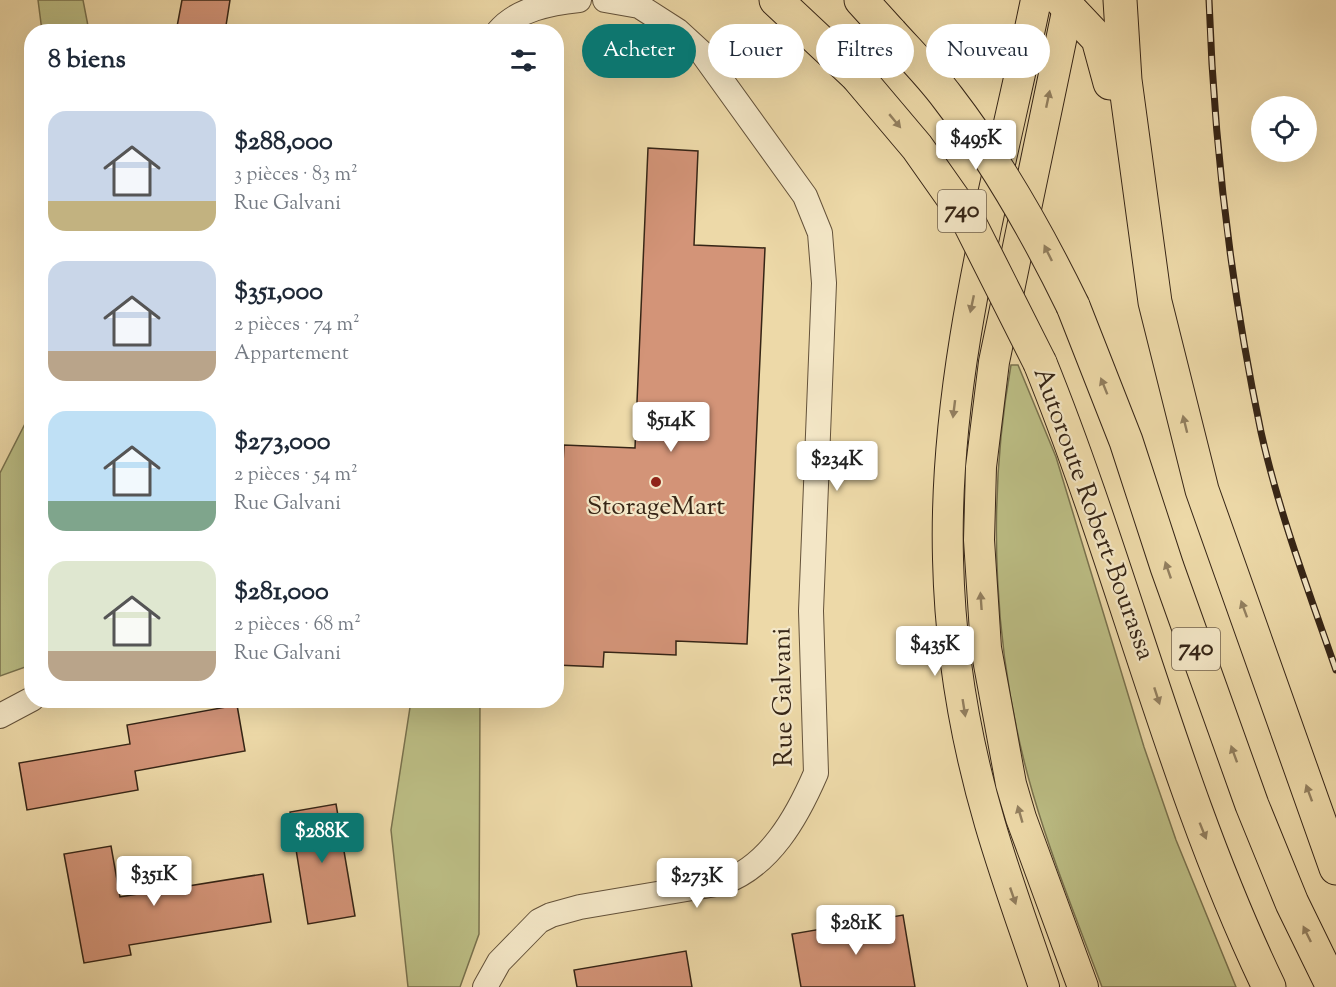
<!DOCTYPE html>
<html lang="fr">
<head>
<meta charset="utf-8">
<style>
	body { margin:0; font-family:"Sorts Mill Goudy",serif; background:#f6f6f7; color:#1f2937; height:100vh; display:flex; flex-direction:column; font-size:22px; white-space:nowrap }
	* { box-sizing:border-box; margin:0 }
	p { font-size:20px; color:#747a83 }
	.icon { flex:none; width:33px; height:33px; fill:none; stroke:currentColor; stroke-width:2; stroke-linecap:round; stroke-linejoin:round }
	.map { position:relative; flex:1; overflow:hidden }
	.panel { position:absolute; left:24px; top:24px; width:540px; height:684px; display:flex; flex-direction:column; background:#fff; border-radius:24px; box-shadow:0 6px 24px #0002 }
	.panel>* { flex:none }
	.banner { position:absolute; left:582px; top:24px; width:570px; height:54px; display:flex; gap:12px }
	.fabs { position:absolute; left:1251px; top:96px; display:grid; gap:12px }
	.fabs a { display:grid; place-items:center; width:66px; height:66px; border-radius:50%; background:#fff; box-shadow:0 6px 24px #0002; font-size:30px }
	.price { position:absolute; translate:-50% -51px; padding:0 14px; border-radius:6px; background:#fff; color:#222; font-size:20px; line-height:39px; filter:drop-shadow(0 2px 3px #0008) }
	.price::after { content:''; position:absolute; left:50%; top:36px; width:18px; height:14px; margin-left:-9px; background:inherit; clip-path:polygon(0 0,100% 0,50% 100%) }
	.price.current { background:#0f766e; color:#fff }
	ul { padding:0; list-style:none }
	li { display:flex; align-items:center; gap:18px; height:150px; padding:0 24px }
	li span { display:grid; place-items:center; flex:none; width:168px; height:120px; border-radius:18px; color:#555 }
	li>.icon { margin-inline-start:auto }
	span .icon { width:72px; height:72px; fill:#fffc; stroke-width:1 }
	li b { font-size:26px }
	h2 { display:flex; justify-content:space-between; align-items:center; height:72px; padding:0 24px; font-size:26px }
	.pill { padding:0 21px; border-radius:27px; background:#fff; box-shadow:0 6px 24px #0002; font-size:21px; line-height:54px }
	.pill.current { background:#0f766e; color:#fff }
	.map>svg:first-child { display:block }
</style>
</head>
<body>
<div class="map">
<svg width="1336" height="987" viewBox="0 0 1336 987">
	<rect width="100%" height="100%" fill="#edd9a8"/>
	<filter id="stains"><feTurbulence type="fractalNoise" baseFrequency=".00333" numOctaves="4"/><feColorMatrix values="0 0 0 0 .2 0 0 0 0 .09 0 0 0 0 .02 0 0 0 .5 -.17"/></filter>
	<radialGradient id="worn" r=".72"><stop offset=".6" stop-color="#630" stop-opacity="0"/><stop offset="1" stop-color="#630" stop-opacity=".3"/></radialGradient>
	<g fill="#bcbe85" stroke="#79724e" stroke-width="1.5">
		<polygon points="38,0 83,0 89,31 42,31"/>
		<path d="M1011,365H1018L1056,457L1144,747L1176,840L1236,987H1102C1078,923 1052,859 1033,794C993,657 986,504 1011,365Z"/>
		<polygon points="31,412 31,665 0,676 0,473"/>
		<polygon points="411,701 480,701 479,934 460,987 408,987 391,830"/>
	</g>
	<g fill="#d39478" stroke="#362516" stroke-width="1.5">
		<polygon points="182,0 230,0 225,32 176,32"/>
		<polygon points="648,148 698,151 694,245 765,248 747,644 676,641 676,655 604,652 603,667 556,665 556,595 564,445 635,448"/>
		<polygon points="237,705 245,751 135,771 138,790 27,810 19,763 130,744 127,725"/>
		<polygon points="336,804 355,916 308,924 290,812"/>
		<polygon points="111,846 120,897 263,874 271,922 129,945 131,955 84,963 64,854"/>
		<polygon points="903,915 915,987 801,987 792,934"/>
		<polygon points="686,951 692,987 577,987 574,970"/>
	</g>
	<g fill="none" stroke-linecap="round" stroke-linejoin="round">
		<g stroke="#64523a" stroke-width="26">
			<g id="minor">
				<path d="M498,32C517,9 551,3 579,0"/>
				<polyline points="0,716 32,699"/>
				<path d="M485,987L499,962L539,921L551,915L580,907L722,883C770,866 797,817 816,773L811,611L824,283L820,233L805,196L702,53L678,31L639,6L605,0"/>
			</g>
		</g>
		<g stroke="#362516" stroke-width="32">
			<g id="major">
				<path d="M1036,0C998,184 943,370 948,559C950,647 965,739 990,824C1006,879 1026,933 1044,987"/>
				<polyline points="1068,7 994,362 981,467 979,540 986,648 1011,784 1021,818 1083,987"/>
			</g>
		</g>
		<g stroke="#362516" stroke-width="35">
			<g id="highway">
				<polyline points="776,0 857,76"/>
				<polyline points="861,0 891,33"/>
				<polyline points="1061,0 1098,39 1110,83"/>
				<polyline points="1120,0 1125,80 1155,302 1202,490 1336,868"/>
				<polyline points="1073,306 1126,441 1167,567 1252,805 1292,903 1333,987"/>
				<path d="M1040,363C1123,568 1173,787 1269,987"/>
			</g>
		</g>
		<use href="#minor" stroke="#f3e6c6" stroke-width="24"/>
		<use href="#major" stroke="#edd9a8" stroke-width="30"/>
		<use href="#highway" stroke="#edd9a8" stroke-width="33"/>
		<g stroke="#362516" stroke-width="7">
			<path id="rail" d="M1209,0C1214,146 1231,289 1261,432C1279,513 1309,592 1336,670"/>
		</g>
		<use href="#rail" stroke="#f3e6c6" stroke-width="4.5" stroke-dasharray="14" stroke-linecap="butt"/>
		<g stroke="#362516" stroke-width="35" stroke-linecap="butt">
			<g id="highway-bridge">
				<path d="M891,33C910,54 931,75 948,98C998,163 1037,232 1073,306"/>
				<polyline points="857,76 917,147 967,218 1040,363"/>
			</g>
		</g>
		<use href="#highway-bridge" stroke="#edd9a8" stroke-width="33"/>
	</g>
	<defs><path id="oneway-solid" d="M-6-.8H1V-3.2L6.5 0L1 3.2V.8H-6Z" transform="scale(1.5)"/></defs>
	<g fill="#927f5f">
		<use href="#oneway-solid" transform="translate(1048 99) rotate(-78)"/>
		<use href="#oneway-solid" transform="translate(895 121) rotate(50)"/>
		<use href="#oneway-solid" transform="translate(1048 253) rotate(-116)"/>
		<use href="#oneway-solid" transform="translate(972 304) rotate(102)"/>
		<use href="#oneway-solid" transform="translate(1104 386) rotate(-112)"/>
		<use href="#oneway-solid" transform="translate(954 409) rotate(97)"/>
		<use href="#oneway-solid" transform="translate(1185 424) rotate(-104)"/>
		<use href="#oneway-solid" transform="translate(1168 570) rotate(-109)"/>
		<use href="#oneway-solid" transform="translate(981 601) rotate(-94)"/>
		<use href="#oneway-solid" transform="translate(1244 609) rotate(-110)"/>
		<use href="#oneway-solid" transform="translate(1157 696) rotate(72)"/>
		<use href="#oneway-solid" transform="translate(964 708) rotate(81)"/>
		<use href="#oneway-solid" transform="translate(1234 754) rotate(-110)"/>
		<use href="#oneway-solid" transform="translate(1309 793) rotate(-110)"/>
		<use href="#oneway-solid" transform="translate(1020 814) rotate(-106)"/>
		<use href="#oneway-solid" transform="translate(1203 831) rotate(68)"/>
		<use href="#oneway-solid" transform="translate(1013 896) rotate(71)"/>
		<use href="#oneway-solid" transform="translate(1307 934) rotate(-116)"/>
	</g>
	<circle fill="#8f2418" stroke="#f3e6c6" stroke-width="2" cx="656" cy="482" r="6"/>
	<g text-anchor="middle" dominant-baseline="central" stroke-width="4.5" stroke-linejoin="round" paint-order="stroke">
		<g fill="#f3e6c6" stroke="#6f5f4b" stroke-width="1.5">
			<rect x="938" y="190" width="48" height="42" rx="4.5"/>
			<rect x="1172" y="628" width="48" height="42" rx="4.5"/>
		</g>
		<g font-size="24" font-weight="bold" fill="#362516">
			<text x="962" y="211">740</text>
			<text x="1196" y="649">740</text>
		</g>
		<g font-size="26" fill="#362516" stroke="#f3e6c6">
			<text x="656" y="507">StorageMart</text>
		</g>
		<g font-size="26" fill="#362516" stroke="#f3e6c6">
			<text transform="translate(1093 514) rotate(70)">Autoroute Robert-Bourassa</text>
			<text transform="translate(784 697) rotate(-91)">Rue Galvani</text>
		</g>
	</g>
	<rect width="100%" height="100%" filter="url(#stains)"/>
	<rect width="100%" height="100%" fill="url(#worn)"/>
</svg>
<div class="fabs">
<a><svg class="icon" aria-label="locate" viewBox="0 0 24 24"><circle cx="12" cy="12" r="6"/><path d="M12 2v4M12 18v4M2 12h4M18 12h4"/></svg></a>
</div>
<b class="price" style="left:976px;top:171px">$495K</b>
<b class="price" style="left:671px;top:453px">$514K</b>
<b class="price" style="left:837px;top:492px">$234K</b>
<b class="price" style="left:935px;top:677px">$435K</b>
<b class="price current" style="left:322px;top:864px">$288K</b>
<b class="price" style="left:154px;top:907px">$351K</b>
<b class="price" style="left:697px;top:909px">$273K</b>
<b class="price" style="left:856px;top:956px">$281K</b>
<div class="banner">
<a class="pill current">Acheter</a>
<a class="pill">Louer</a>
<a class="pill">Filtres</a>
<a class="pill">Nouveau</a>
</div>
<section class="panel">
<h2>8 biens<svg class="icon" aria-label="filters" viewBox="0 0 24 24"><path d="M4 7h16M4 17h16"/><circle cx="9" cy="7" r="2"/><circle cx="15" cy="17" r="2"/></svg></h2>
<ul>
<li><span style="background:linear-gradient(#c9d6e8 75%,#c2b280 0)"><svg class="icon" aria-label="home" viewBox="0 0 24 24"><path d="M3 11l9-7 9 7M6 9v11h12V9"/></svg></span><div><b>$288,000</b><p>3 pièces · 83 m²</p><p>Rue Galvani</p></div></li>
<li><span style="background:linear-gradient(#c9d6e8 75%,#b9a48a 0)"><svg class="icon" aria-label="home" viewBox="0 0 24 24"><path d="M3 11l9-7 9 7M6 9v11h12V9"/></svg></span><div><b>$351,000</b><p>2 pièces · 74 m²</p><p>Appartement</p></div></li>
<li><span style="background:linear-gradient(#bfe0f5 75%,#7fa58c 0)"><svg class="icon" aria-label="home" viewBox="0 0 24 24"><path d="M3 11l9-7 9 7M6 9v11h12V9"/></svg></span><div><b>$273,000</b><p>2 pièces · 54 m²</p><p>Rue Galvani</p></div></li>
<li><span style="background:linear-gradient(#dfe7d0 75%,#b9a48a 0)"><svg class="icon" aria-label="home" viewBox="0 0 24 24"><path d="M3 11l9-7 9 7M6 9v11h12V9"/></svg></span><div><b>$281,000</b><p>2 pièces · 68 m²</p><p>Rue Galvani</p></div></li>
</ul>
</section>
</div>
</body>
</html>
